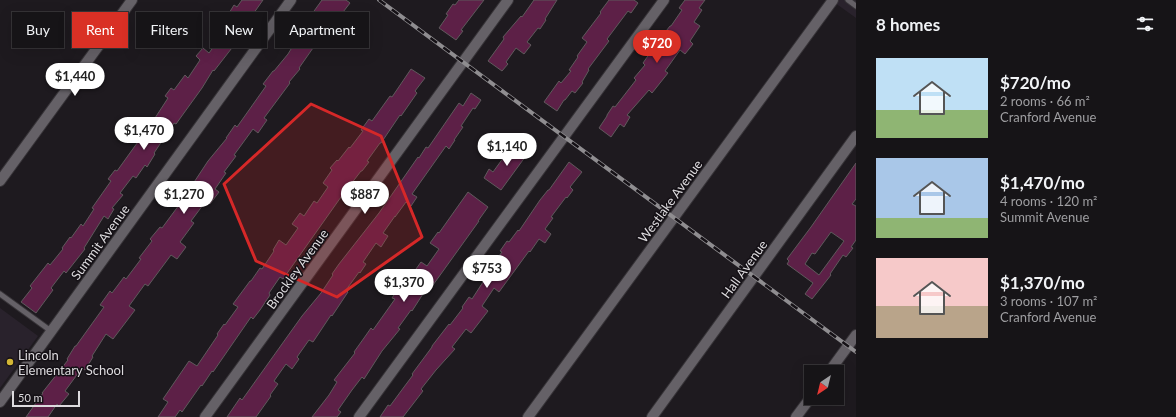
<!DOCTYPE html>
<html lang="en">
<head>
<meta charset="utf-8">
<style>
	body { margin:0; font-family:Lato,sans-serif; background:#1f1d20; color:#f1f3f6; height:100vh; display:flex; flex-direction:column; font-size:15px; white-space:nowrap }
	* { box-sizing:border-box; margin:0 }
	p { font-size:13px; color:#9e9ea1 }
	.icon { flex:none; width:22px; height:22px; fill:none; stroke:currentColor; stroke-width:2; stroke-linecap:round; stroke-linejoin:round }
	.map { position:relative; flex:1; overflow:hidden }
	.panel { display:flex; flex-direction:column; background:#161417; width:320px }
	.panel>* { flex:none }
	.top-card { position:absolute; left:12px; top:12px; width:380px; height:36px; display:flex; gap:8px }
	.needle { width:26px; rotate:215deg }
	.buttons { position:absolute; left:804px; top:365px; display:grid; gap:8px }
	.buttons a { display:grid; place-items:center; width:40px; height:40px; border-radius:0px; background:#161417; box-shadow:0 4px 16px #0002,0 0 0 1px #353336; font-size:20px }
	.scale { position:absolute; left:12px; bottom:10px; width:68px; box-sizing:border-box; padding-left:4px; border:2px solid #dddbde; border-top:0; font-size:11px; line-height:14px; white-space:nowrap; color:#dddbde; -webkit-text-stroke:3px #151116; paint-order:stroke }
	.price { position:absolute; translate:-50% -34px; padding:0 9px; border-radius:14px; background:#fff; color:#222; font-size:13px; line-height:26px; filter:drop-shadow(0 1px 2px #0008) }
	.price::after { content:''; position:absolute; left:50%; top:24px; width:12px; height:9px; margin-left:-6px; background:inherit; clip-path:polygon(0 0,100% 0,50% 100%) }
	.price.active { background:#d93025; color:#fff }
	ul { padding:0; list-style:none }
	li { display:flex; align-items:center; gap:12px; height:100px; padding:0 20px }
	li span { display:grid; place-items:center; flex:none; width:112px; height:80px; border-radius:0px; color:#555 }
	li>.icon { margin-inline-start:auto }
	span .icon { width:48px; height:48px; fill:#fffc; stroke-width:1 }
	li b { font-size:17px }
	h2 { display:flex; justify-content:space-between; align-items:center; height:48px; padding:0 20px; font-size:17px }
	.tag { padding:0 14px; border-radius:0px; background:#161417; box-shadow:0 4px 16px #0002,0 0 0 1px #353336; font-size:14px; line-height:36px }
	.tag.active { background:#d93025; color:#fff }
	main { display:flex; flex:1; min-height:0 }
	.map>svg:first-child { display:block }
</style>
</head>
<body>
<main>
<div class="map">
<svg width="856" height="417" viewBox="0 0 856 417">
	<rect width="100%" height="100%" fill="#1e1a1f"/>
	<g fill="#29222c">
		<polygon points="831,0 856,0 856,18"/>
		<polygon points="0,308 38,336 0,388"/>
	</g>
	<g fill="#5d2047" stroke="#5f595c" fill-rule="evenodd">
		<polygon points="242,0 263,0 251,17 253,18 242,34 242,35 214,71 213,70 202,88 176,124 174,123 154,153 155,154 147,167 145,165 136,178 133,176 120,193 123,195 112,208 114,209 108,219 104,216 84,248 85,249 66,273 64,271 51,288 53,290 36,313 21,302 32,288 30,286 48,263 50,265 63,249 62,248 70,237 71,238 81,224 83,226 94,209 92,208 111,181 108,179 115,170 117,171 140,139 139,139 154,117 155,118 168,98 165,96 171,88 174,90 185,75 188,78 200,60 196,56 203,48 209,53 223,34 221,32 230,20 226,18 234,5 237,7"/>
		<polygon points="322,0 346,0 350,3 340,16 335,12 317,37 322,41 314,49 313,48 299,68 300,69 289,82 290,83 264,118 267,120 258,133 253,129 234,155 236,156 224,172 226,173 215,189 219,192 210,204 206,201 191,221 194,223 180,242 186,247 177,259 171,255 148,286 145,284 129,306 135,310 113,339 106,334 92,356 93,357 85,370 82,368 65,391 69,394 59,406 57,404 48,417 26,417 43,393 42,393 68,360 67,359 75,346 76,346 104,307 100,305 110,291 112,293 124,277 126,279 141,259 139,258 152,241 150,239 160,227 162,228 179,205 208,161 227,138 226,138 235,125 237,127 266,86 263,84 273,71 274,71 288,54 299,36 312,21 309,18"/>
		<polygon points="459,0 484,0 461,30 463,31 456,40 439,28 448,15 446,14 453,4 455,5"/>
		<polygon points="534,0 557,0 545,19 546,20 540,29 538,28 527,42 531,45 524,54 516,48 506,62 508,64 502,71 488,61 504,39 503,37 521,16 522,17"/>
		<polygon points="609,0 634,0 638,3 631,13 628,11 607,39 609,41 588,69 589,70 582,82 583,83 575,93 572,91 565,100 564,100 557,111 544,102 559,81 561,83 571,71 569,70 578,57 577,56 587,42 582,38 601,13 600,12"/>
		<polygon points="685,0 705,0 699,8 702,10 694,22 700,26 690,41 693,44 685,54 680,50 665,71 668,73 652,93 649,90 627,115 630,117 624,127 620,124 611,137 599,128 607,116 607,115 613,106 615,107 636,80 634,78 645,65 643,63 659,40 670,26 671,26 682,10 679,8"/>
		<polygon points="411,69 425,78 415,91 417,93 401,116 400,115 381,143 380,143 367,161 369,162 362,171 361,171 341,197 283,279 280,277 269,293 270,295 260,310 253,319 251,317 213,372 212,371 202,386 201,385 182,412 180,410 175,417 158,417 168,402 163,399 189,361 197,366 218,335 217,334 224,324 225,325 238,307 233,304 250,281 251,281 260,268 262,269 274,251 273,250 279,240 286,245 298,228 292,224 300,213 304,216 314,201 317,203 328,187 323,183 332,170 330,168 337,160 338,161 349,147 350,148 363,131 361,130 369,119 372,121 390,96 392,97"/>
		<polygon points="471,93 481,100 475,109 473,108 461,126 463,127 454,140 455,140 449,149 446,146 412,194 417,197 411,206 406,202 395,217 395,216 383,233 388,236 381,247 376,243 363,262 366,264 360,273 359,272 346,290 348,292 332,316 331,315 313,342 309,340 297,357 299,359 292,369 286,364 274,381 278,384 270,395 271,396 256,417 227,417 240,398 242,400 302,316 321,293 333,275 332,274 339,264 379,213 418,157 419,158 426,147 428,148 459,103 463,106"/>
		<polygon points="514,143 528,153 501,190 484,178 489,169 493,172"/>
		<polygon points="569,162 582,172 570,187 573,190 567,198 566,197 551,217 553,218 545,229 551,234 545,243 539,239 530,252 529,251 499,292 494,288 482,306 488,311 471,333 466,329 452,347 455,349 436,370 421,389 423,391 403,417 380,417 388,405 390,406 404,387 413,375 412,374 432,347 432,346 449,324 450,325 463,308 462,307 469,297 472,299 494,265 493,264 502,252 500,251 507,241 509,242 518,230 519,231 540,200 548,190 549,190"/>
		<path d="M856,163V199L852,204L856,206V240L851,247L853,248L846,257L843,255L830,274L831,275L812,299L805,294L813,283L787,264L789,261L787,259L811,227ZM831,232L844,241L819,275L805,264L812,253L815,254Z"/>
		<polygon points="468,192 488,207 478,221 479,221 433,285 430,283 412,311 411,310 398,328 400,329 382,351 364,379 362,377 352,390 338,410 341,412 337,417 312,417 329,395 337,382 334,380 355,353 354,352 364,338 371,328 373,330 395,299 392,298 399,287 401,288 410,275 411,276 421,262 427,266 439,249 430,243 438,232 439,233"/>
	</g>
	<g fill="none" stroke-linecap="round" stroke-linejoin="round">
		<g stroke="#373438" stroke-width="7">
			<g id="lane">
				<polyline points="848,0 856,6"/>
				<polyline points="0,294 51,331"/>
			</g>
		</g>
		<g stroke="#373438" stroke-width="12">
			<g id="street">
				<polyline points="0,181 132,0"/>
				<polyline points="829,372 856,335"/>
				<polyline points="0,402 291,0"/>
				<polyline points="205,417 508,0"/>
				<polyline points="359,417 664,0"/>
				<polyline points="528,417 833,0"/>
				<polyline points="652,417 856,136"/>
				<polyline points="796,417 811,397"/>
			</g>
		</g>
		<use href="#lane" stroke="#656167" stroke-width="5"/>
		<use href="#street" stroke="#656167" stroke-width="10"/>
		<g stroke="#8f8d90" stroke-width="4">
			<polyline id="rail" points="379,0 856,352"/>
		</g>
		<use href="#rail" stroke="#151116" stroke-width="2.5" stroke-dasharray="8" stroke-linecap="butt"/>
	</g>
	<path fill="#d62828" fill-opacity="0.2" stroke="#d62828" stroke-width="3" stroke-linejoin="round" d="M311,104L381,136L422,237L337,297L256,261L224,184Z"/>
	<circle fill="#d3b635" stroke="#151116" stroke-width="1.5" cx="10" cy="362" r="4"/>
	<g text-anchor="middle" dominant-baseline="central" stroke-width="3" stroke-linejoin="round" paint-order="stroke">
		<g font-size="13" fill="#dddbde" stroke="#151116">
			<text transform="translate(670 201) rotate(-54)">Westlake Avenue</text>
			<text transform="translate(100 242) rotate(-54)">Summit Avenue</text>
			<text transform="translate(297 269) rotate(-54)">Brockley Avenue</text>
			<text transform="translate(744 269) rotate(-54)">Hall Avenue</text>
		</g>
		<g font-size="13" fill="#dddbde" stroke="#151116" text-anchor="start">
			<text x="18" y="355">Lincoln<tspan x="18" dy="15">Elementary School</tspan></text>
		</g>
	</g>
</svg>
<div class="buttons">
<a><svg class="needle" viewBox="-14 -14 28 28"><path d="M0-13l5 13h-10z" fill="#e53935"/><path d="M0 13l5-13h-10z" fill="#9e9ea1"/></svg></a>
</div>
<div class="scale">50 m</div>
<b class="price active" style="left:657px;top:64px">$720</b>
<b class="price" style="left:75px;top:97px">$1,440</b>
<b class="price" style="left:144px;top:151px">$1,470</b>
<b class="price" style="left:507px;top:167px">$1,140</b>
<b class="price" style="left:184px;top:215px">$1,270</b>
<b class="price" style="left:365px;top:215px">$887</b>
<b class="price" style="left:487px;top:289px">$753</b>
<b class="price" style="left:404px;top:303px">$1,370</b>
<div class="top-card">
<a class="tag">Buy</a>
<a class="tag active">Rent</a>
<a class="tag">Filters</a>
<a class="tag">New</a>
<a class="tag">Apartment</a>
</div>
</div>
<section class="panel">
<h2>8 homes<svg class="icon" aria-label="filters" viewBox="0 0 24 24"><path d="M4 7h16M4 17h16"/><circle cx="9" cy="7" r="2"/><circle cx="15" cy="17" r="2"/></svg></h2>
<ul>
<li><span style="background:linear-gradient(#bfe0f5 65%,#8fb573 0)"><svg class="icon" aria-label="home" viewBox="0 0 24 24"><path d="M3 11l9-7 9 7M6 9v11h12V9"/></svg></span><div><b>$720/mo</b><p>2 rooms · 66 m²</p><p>Cranford Avenue</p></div></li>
<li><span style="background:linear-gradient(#a9c7e8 75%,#8fb573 0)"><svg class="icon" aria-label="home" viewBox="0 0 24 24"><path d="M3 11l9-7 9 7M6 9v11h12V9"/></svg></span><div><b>$1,470/mo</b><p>4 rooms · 120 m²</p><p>Summit Avenue</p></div></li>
<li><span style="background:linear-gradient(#f6c9c9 60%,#b9a48a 0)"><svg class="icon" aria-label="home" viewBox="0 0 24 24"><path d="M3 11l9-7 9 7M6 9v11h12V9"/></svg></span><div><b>$1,370/mo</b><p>3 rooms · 107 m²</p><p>Cranford Avenue</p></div></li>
</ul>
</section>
</main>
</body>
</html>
